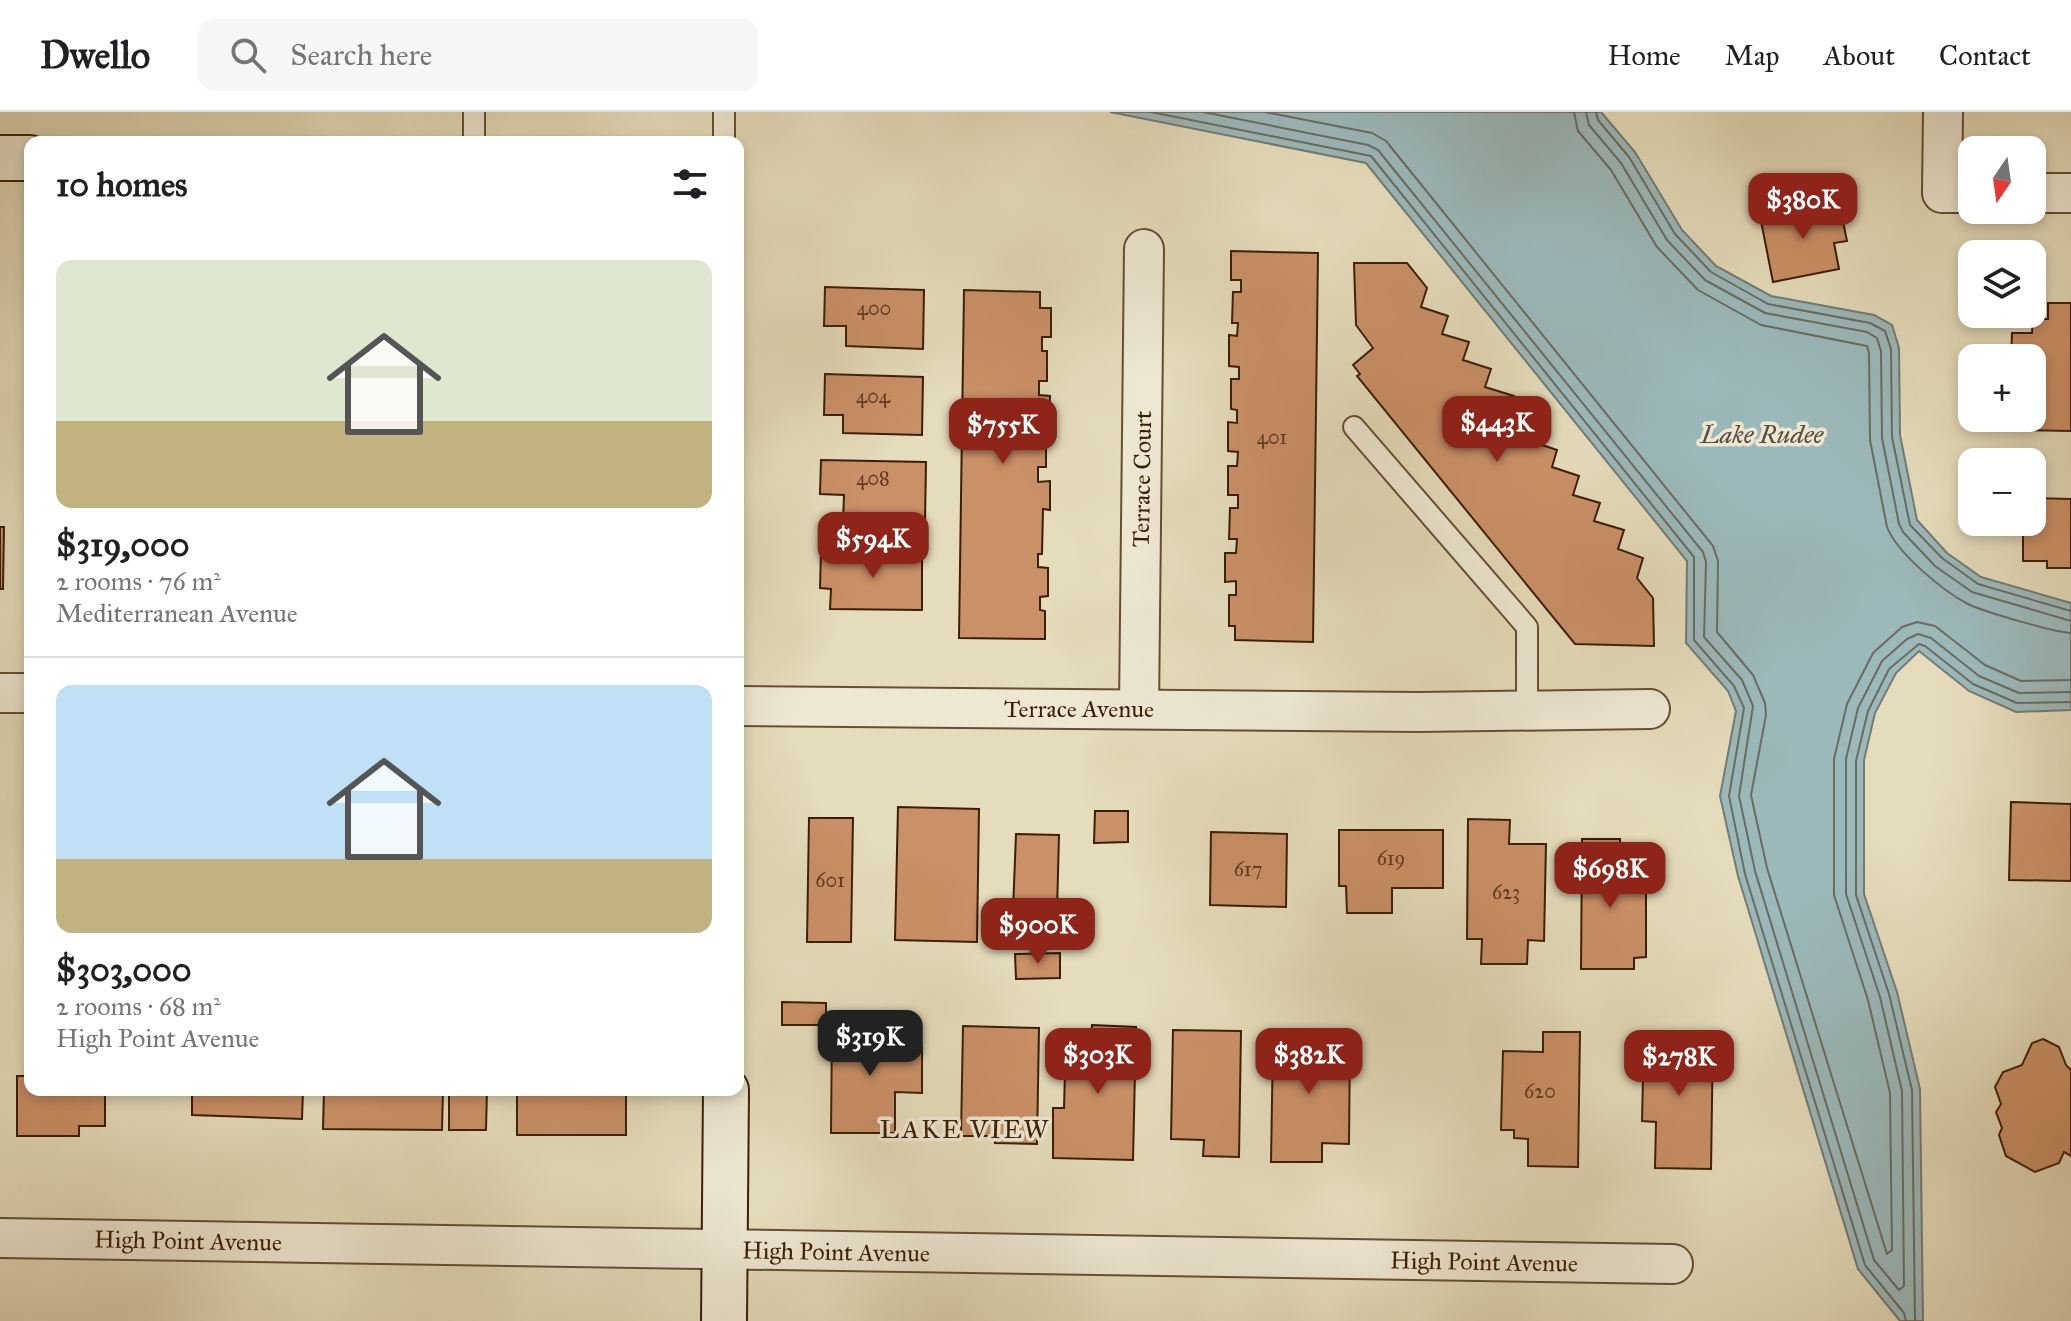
<!DOCTYPE html>
<html lang="en">
<head>
<meta charset="utf-8">
<style>
	body { margin:0; font-family:"IM FELL Great Primer",serif; background:#f6f6f6; color:#202124; height:100vh; display:flex; flex-direction:column; font-size:30px; white-space:nowrap }
	* { box-sizing:border-box; margin:0 }
	p { font-size:26px; color:#757577 }
	.icon { flex:none; width:44px; height:44px; fill:none; stroke:currentColor; stroke-width:2; stroke-linecap:round; stroke-linejoin:round }
	.map { position:relative; flex:1; overflow:hidden }
	.side { position:absolute; left:24px; top:24px; width:720px; height:960px; display:flex; flex-direction:column; background:#fff; border-radius:16px; box-shadow:0 4px 12px #0003 }
	.side>* { flex:none }
	.needle { width:52px; rotate:193deg }
	.controls { position:absolute; left:1958px; top:24px; display:grid; gap:16px }
	.controls a { display:grid; place-items:center; width:88px; height:88px; border-radius:16px; background:#fff; box-shadow:0 4px 12px #0003; font-size:40px }
	.price { position:absolute; translate:-50% -68px; padding:0 18px; border-radius:16px; background:#8f2418; color:#fff; font-size:26px; line-height:52px; filter:drop-shadow(0 2px 4px #0008) }
	.price::after { content:''; position:absolute; left:50%; top:48px; width:24px; height:18px; margin-left:-12px; background:inherit; clip-path:polygon(0 0,100% 0,50% 100%) }
	.price.on { background:#222; color:#fff }
	ul { padding:0; list-style:none }
	li { display:grid; align-content:center; gap:16px; height:424px; padding:0 32px }
	li+li { border-top:2px solid #e0e0e0 }
	li span { display:grid; place-items:center; height:248px; border-radius:16px; color:#555 }
	li>.icon { margin-inline-start:auto }
	span .icon { width:144px; height:144px; fill:#fffc; stroke-width:1 }
	li b { font-size:34px }
	h2 { display:flex; justify-content:space-between; align-items:center; height:96px; padding:0 32px; font-size:34px }
	header { display:flex; align-items:center; gap:48px; box-sizing:border-box; height:112px; padding:0 40px; background:#fff; border-bottom:2px solid #e0e0e0 }
	header strong { font-size:38px }
	nav { display:flex; gap:44px; margin-inline-start:auto; font-size:28px }
	.search { width:560px; height:72px; background:#f6f6f6; display:flex; align-items:center; gap:20px; box-sizing:border-box; padding:0 28px; border-radius:16px; color:#757577; font-size:30px }
	.map>svg:first-child { display:block }
</style>
</head>
<body>
<header>
<strong>Dwello</strong>
<div class="search"><svg class="icon" aria-label="search" viewBox="0 0 24 24"><circle cx="10" cy="10" r="6"/><path d="M15 15l6 6"/></svg>Search here</div>
<nav><a>Home</a><a>Map</a><a>About</a><a>Contact</a></nav>
</header>
<div class="map">
<svg width="2071" height="1209" viewBox="0 0 2071 1209">
	<rect width="100%" height="100%" fill="#e5dcbb"/>
	<filter id="stains"><feTurbulence type="fractalNoise" baseFrequency=".0025" numOctaves="4"/><feColorMatrix values="0 0 0 0 .2 0 0 0 0 .09 0 0 0 0 .02 0 0 0 .5 -.17"/></filter>
	<radialGradient id="worn" r=".72"><stop offset=".6" stop-color="#630" stop-opacity="0"/><stop offset="1" stop-color="#630" stop-opacity=".3"/></radialGradient>
	<polygon fill="#9bb9bb" stroke="#757b73" stroke-width="2" points="1110,0 1601,0 1635,40 1682,118 1716,154 1771,184 1874,203 1892,213 1899,236 1900,323 1917,408 1947,441 1981,465 2071,491 2071,598 2016,600 1969,579 1919,539 1896,561 1875,601 1864,648 1864,782 1897,880 1920,977 1923,1209 1900,1209 1858,1157 1738,764 1720,684 1736,599 1728,579 1686,531 1687,449 1366,51"/>
	<g fill="none" stroke-linecap="round" stroke-linejoin="round">
		<g stroke="#6b6c60" stroke-width="2">
			<polyline points="1151,0 1371,44 1694,445 1694,528 1734,574 1744,596 1729,684 1745,762 1865,1153 1904,1201 1906,1209"/>
			<polyline points="1203,0 1368,33 1378,38 1703,440 1706,450 1704,525 1742,568 1753,594 1739,684 1755,759 1874,1148 1899,1178 1904,1174 1902,979 1880,885 1846,782 1846,647 1858,596 1882,549 1907,527 1918,522 1931,526 1979,564 2019,581 2071,580"/>
			<polyline points="1265,0 1372,21 1386,29 1713,434 1718,449 1717,520 1753,563 1765,591 1766,603 1751,683 1767,756 1887,1142 1892,1138 1890,981 1868,888 1834,783 1834,647 1847,592 1873,541 1902,515 1917,510 1935,514 1985,553 2021,569 2071,568"/>
			<path d="M1574,0L1578,19L1611,58L1657,135L1698,178L1761,213L1867,234L1869,241L1870,328L1887,415C1897,441 1943,479 1968,492C1985,500 2053,520 2071,521"/>
			<polyline points="1586,0 1589,13 1621,51 1667,128 1705,168 1765,201 1867,220 1877,226 1881,239 1882,326 1899,412 1903,420 1935,454 1972,480 2071,509"/>
			<polyline points="1596,0 1598,8 1629,45 1675,122 1711,160 1768,192 1870,211 1885,219 1891,237 1892,325 1910,413 1942,446 1978,472 2071,499"/>
			<polyline points="1915,1209 1912,978 1889,882 1856,783 1856,649 1868,599 1889,557 1919,532 1925,534 1973,572 2017,591 2071,590"/>
		</g>
	</g>
	<g fill="#ca9067" stroke="#3b1e06" stroke-width="2">
		<polygon points="1839,90 1847,129 1834,131 1839,157 1773,170 1760,104"/>
		<polygon points="1231,139 1318,141 1313,530 1235,528 1235,514 1229,514 1229,483 1236,483 1236,469 1225,470 1225,441 1236,441 1237,427 1229,427 1230,396 1238,396 1238,383 1228,383 1228,354 1237,354 1238,340 1228,339 1228,310 1237,311 1237,298 1231,297 1231,267 1239,267 1239,255 1229,254 1229,223 1237,224 1238,211 1232,211 1233,180 1241,180 1241,168 1231,168"/>
		<polygon points="1354,151 1407,151 1427,176 1421,195 1448,204 1442,222 1469,230 1463,248 1491,257 1485,275 1514,284 1508,302 1535,311 1530,329 1557,338 1552,355 1579,364 1573,383 1600,391 1594,409 1624,418 1618,437 1643,446 1637,466 1653,486 1654,534 1575,532 1357,264 1360,262 1353,253 1373,236 1356,213"/>
		<polygon points="825,175 924,178 923,237 846,234 846,214 824,214"/>
		<polygon points="964,178 1040,180 1040,196 1051,196 1051,225 1042,225 1042,239 1047,239 1047,269 1039,269 1039,283 1050,284 1049,313 1041,313 1040,327 1046,326 1046,355 1038,355 1038,370 1050,369 1050,398 1043,397 1042,442 1038,442 1038,455 1048,456 1048,484 1040,485 1040,498 1045,499 1045,527 959,526"/>
		<polygon points="2048,191 2071,191 2071,319 2010,318 2010,306 2032,306 2032,246 2011,246 2012,221 2032,221 2033,207 2048,207"/>
		<polygon points="825,262 923,265 922,323 843,321 843,303 824,303"/>
		<polygon points="821,348 926,350 925,411 843,410 844,383 820,382"/>
		<polygon points="2032,386 2071,387 2071,456 2047,456 2047,449 2023,449 2023,410 2032,410"/>
		<polygon points="0,415 4,415 3,477 0,477"/>
		<polygon points="821,438 922,440 922,498 830,497 831,477 820,476"/>
		<polygon points="2011,690 2071,692 2071,769 2009,768"/>
		<polygon points="898,695 979,697 977,830 895,828"/>
		<polygon points="1095,699 1128,699 1128,730 1094,731"/>
		<polygon points="809,706 853,706 851,830 807,830"/>
		<polygon points="1468,707 1510,708 1509,732 1546,732 1544,829 1528,828 1527,852 1481,852 1482,827 1467,827"/>
		<polygon points="1339,718 1443,718 1443,776 1392,776 1392,801 1347,801 1346,774 1339,774"/>
		<polygon points="1211,720 1287,722 1286,795 1210,793"/>
		<polygon points="1016,722 1059,723 1057,800 1013,798"/>
		<polygon points="1582,727 1620,727 1620,772 1646,772 1646,845 1634,846 1634,857 1581,857"/>
		<polygon points="1060,841 1060,866 1016,867 1015,842"/>
		<polygon points="782,890 826,891 826,913 782,913"/>
		<polygon points="832,913 896,914 896,934 922,935 922,981 895,980 895,1021 831,1021"/>
		<polygon points="1092,913 1136,915 1133,1048 1053,1046 1053,996 1064,996 1066,923 1091,923"/>
		<polygon points="963,914 1039,916 1037,1032 995,1031 995,1024 961,1024"/>
		<polygon points="1279,917 1306,918 1306,928 1350,929 1349,1032 1322,1031 1322,1050 1271,1050 1273,928 1278,928"/>
		<polygon points="1173,918 1241,919 1239,1045 1203,1044 1204,1028 1171,1027"/>
		<polygon points="1543,920 1580,920 1578,1055 1528,1054 1528,1027 1514,1026 1514,1018 1501,1018 1503,939 1543,940"/>
		<polygon points="1644,921 1713,922 1711,1057 1655,1056 1656,1010 1642,1009"/>
		<polygon points="2043,927 2059,935 2066,953 2071,958 2071,1044 2064,1040 2059,1051 2035,1060 2006,1044 1999,1023 2002,1016 1996,1000 2001,992 1995,975 2003,960 2022,953 2032,931"/>
		<polygon points="17,964 30,964 30,978 105,978 105,1014 79,1014 79,1024 17,1024"/>
		<polygon points="192,978 303,978 302,1007 192,1003"/>
		<polygon points="324,978 443,978 442,1018 323,1017"/>
		<polygon points="449,978 487,978 486,1018 449,1018"/>
		<rect x="517" y="978" width="109" height="45"/>
	</g>
	<g fill="none" stroke-linecap="round" stroke-linejoin="round">
		<g stroke="#664e33" stroke-width="24">
			<g id="lane">
				<polyline points="474,30 474,0"/>
				<polyline points="724,30 724,0"/>
				<polyline points="1354,315 1527,515 1527,598"/>
			</g>
		</g>
		<g stroke="#664e33" stroke-width="42">
			<g id="street">
				<polyline points="1943,0 1942,81 1972,81"/>
				<polyline points="2032,81 2071,81"/>
				<polyline points="0,581 30,581"/>
				<polyline points="738,594 1419,600 1650,597"/>
				<polyline points="1139,597 1144,137"/>
				<polyline points="0,1126 1673,1152"/>
			</g>
		</g>
		<g stroke="#3b1e06" stroke-width="48">
			<g id="secondary">
				<polyline points="0,46 30,46"/>
				<polyline points="724,1209 726,978"/>
			</g>
		</g>
		<use href="#lane" stroke="#eee8d3" stroke-width="20"/>
		<use href="#street" stroke="#eee8d3" stroke-width="38"/>
		<use href="#secondary" stroke="#eee8d3" stroke-width="44"/>
	</g>
	<g text-anchor="middle" dominant-baseline="central" stroke-width="7" stroke-linejoin="round" paint-order="stroke">
		<g font-size="20" fill="#5f3a1e">
			<text x="874" y="196">400</text>
			<text x="873" y="284">404</text>
			<text x="1272" y="325">401</text>
			<text x="873" y="366">408</text>
			<text x="1391" y="746">619</text>
			<text x="1248" y="757">617</text>
			<text x="830" y="768">601</text>
			<text x="1506" y="780">623</text>
			<text x="1540" y="979">620</text>
		</g>
		<g font-size="24" fill="#3b1e06" stroke="#eee8d3">
			<text transform="translate(1142 367) rotate(-89)">Terrace Court</text>
			<text x="1079" y="597">Terrace Avenue</text>
			<text transform="translate(188 1129) rotate(1)">High Point Avenue</text>
			<text transform="translate(836 1140) rotate(1)">High Point Avenue</text>
			<text transform="translate(1484 1150) rotate(1)">High Point Avenue</text>
		</g>
		<g font-size="26" font-style="italic" fill="#584c3c" stroke="#eee8d3">
			<text x="1762" y="322">Lake Rudee</text>
		</g>
		<g font-size="26" letter-spacing="2" fill="#3b1e06" stroke="#eee8d3">
			<text x="965" y="1017">LAKE VIEW</text>
		</g>
	</g>
	<rect width="100%" height="100%" filter="url(#stains)"/>
	<rect width="100%" height="100%" fill="url(#worn)"/>
</svg>
<div class="controls">
<a><svg class="needle" viewBox="-14 -14 28 28"><path d="M0-13l5 13h-10z" fill="#e53935"/><path d="M0 13l5-13h-10z" fill="#757577"/></svg></a>
<a><svg class="icon" aria-label="layers" viewBox="0 0 24 24"><path d="M12 4l9 5-9 5-9-5zM3 14l9 5 9-5"/></svg></a>
<a>+</a>
<a>−</a>
</div>
<b class="price" style="left:1803px;top:129px">$380K</b>
<b class="price" style="left:1497px;top:352px">$443K</b>
<b class="price" style="left:1003px;top:354px">$755K</b>
<b class="price" style="left:873px;top:468px">$594K</b>
<b class="price" style="left:1610px;top:798px">$698K</b>
<b class="price" style="left:1038px;top:854px">$900K</b>
<b class="price on" style="left:870px;top:966px">$319K</b>
<b class="price" style="left:1098px;top:984px">$303K</b>
<b class="price" style="left:1309px;top:984px">$382K</b>
<b class="price" style="left:1679px;top:986px">$278K</b>
<section class="side">
<h2>10 homes<svg class="icon" aria-label="filters" viewBox="0 0 24 24"><path d="M4 7h16M4 17h16"/><circle cx="9" cy="7" r="2"/><circle cx="15" cy="17" r="2"/></svg></h2>
<ul>
<li><span style="background:linear-gradient(#dfe7d0 65%,#c2b280 0)"><svg class="icon" aria-label="home" viewBox="0 0 24 24"><path d="M3 11l9-7 9 7M6 9v11h12V9"/></svg></span><div><b>$319,000</b><p>2 rooms · 76 m²</p><p>Mediterranean Avenue</p></div></li>
<li><span style="background:linear-gradient(#bfe0f5 70%,#c2b280 0)"><svg class="icon" aria-label="home" viewBox="0 0 24 24"><path d="M3 11l9-7 9 7M6 9v11h12V9"/></svg></span><div><b>$303,000</b><p>2 rooms · 68 m²</p><p>High Point Avenue</p></div></li>
</ul>
</section>
</div>
</body>
</html>
